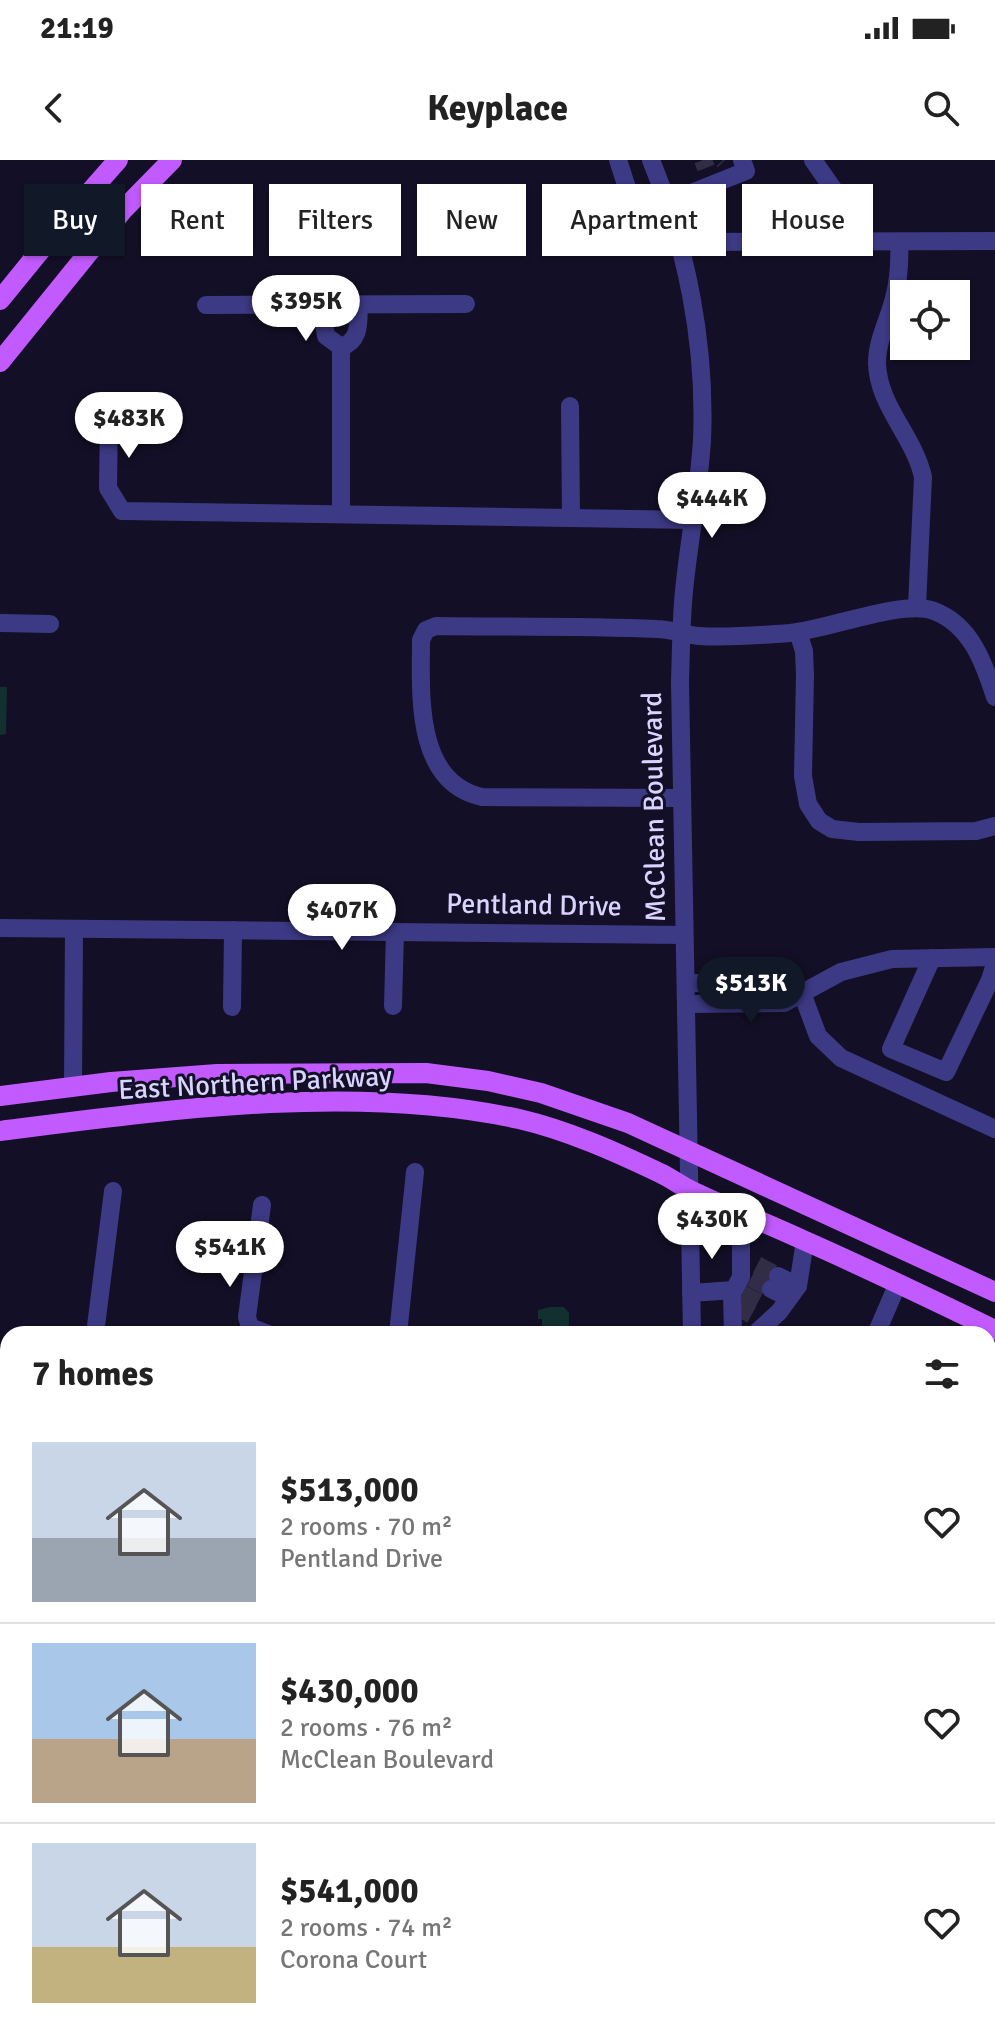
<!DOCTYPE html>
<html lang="en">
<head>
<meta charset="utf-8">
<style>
	body { margin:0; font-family:Signika,sans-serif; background:#f2f2f2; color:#222; height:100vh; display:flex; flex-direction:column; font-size:30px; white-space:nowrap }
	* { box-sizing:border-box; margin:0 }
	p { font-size:26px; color:#767676 }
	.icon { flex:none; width:44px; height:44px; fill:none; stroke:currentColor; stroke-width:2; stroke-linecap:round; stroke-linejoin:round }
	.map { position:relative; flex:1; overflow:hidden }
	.panel { position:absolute; left:0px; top:1166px; width:996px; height:714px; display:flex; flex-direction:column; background:#fff; border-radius:24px 24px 0 0; box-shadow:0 2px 6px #0004 }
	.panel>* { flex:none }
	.hud { position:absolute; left:24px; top:24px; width:948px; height:72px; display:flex; gap:16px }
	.controls { position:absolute; left:890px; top:120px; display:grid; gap:16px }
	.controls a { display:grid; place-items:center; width:80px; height:80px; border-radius:0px; background:#fff; box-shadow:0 2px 6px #0004; font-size:40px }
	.price { position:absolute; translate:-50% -68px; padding:0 18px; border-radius:28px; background:#fff; color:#222; font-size:26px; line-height:52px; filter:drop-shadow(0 2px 4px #0008) }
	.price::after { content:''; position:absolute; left:50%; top:48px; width:24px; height:18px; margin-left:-12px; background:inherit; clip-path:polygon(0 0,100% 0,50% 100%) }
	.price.current { background:#111827; color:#fff }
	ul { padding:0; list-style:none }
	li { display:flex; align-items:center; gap:24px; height:200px; padding:0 32px }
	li+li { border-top:2px solid #e0e0e0 }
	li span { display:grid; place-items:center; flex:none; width:224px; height:160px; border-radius:0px; color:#555 }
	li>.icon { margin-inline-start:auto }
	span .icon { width:96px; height:96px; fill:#fffc; stroke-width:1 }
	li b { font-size:34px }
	h2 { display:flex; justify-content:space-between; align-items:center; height:96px; padding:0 32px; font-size:34px }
	.chip { padding:0 28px; border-radius:0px; background:#fff; box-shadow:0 2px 6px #0004; font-size:28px; line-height:72px }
	.chip.current { background:#111827; color:#fff }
	.status { display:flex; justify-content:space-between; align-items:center; height:56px; padding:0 40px; background:#fff; direction:ltr }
	.status svg { height:22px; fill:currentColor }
	header { display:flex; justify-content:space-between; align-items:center; height:104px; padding:0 32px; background:#fff; font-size:36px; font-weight:700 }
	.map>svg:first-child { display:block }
</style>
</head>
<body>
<div class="status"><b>21:19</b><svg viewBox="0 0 49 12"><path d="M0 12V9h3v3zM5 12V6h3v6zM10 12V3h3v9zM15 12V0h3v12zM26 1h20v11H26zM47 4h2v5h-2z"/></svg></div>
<header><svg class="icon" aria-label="back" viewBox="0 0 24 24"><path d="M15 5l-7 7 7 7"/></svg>Keyplace<svg class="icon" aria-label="search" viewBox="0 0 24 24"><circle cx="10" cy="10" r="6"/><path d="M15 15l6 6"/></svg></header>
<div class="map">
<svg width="995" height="1879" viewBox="0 0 995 1879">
	<rect width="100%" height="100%" fill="#130f26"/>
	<g fill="#12302f">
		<polygon points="0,527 7,527 6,574 0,575"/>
		<polygon points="550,1147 564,1147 569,1153 569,1166 565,1174 548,1174 542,1169 542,1159 538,1159 538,1150"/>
		<polygon points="988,1668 995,1671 995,1879 705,1878 707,1872 988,1872"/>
	</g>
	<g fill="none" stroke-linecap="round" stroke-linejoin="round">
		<g stroke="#312d47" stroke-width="18" stroke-dasharray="18 9" stroke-linecap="butt">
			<polyline points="703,0 706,8"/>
			<polyline points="723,0 724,1"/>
			<polyline points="757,1105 778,1116"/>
			<polyline points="751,1118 771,1129"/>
			<polyline points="742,1134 763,1145"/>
			<polyline points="736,1146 756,1157"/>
		</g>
		<g stroke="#3d3a85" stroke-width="18">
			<polyline points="618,0 631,40"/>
			<path d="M651,0C687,88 706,185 702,280C699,330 689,380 684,431C681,461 681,492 680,522L692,1174"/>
			<polyline points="813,0 836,33 836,82"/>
			<polyline points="666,43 746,11 742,0"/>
			<polyline points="594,44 663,36"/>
			<polyline points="678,82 995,81"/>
			<path d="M899,82C900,101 899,119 894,138C889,159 877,180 877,203C878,246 914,276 923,317L917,446"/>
			<polyline points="206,145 466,144"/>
			<polyline points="321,145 326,176 341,187"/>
			<polyline points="570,246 571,358"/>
			<polyline points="109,256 108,328 122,351 693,360"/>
			<path d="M341,354V187C361,181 358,162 359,145"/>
			<polyline points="0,463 50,464"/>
			<polyline points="798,472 804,491 805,515 803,616 808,644 819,661 832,669 859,672 976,671 995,666"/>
			<path d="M681,638L482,637C414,622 421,533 421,480L426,470L436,466C510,467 583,466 657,469C671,469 684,475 699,476C729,478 760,475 790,473C827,470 902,439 934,451C971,465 984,503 995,537"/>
			<polyline points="0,768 684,775"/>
			<polyline points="932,798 891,889 946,912 990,820 995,804"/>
			<polyline points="686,823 784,824 802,833 818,876 841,898 995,969"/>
			<polyline points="686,844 784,843 841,812 892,799 995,797"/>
			<polyline points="393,846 395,772"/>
			<polyline points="232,847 233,770"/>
			<polyline points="73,926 74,769"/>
			<polyline points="262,1045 247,1157 250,1167 268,1174"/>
			<polyline points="778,1116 798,1126"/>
			<polyline points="771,1129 789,1138"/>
			<polyline points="732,1132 733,1174"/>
			<polyline points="691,1133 734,1130 741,1117 741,1052"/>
			<polyline points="95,1174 113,1031"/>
			<polyline points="398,1174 415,1012"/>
			<polyline points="755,1174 779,1152 798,1126 805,1081"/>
			<polyline points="876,1174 898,1123"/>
			<polyline points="0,1197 8,1196"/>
			<polyline points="988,1292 995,1294"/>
			<polyline points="0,1319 8,1319"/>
			<polyline points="988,1423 995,1422"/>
			<polyline points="988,1510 995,1510"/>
			<polyline points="0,1543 8,1543"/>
			<polyline points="988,1650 995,1652"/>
			<polyline points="0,1807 8,1803"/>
			<polyline points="683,1879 685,1872"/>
		</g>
		<g stroke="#c25bff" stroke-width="20">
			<polyline points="0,140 66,59 118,0"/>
			<polyline points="0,202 123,50 172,0"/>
			<polyline points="0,936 111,922 217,914 426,913 488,921 541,933 628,963 995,1132"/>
			<path d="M0,971C164,950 356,923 519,959C567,970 616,992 660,1013C671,1018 681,1026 692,1031C728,1048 766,1063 803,1080C867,1108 931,1139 995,1170"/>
		</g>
	</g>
	<g text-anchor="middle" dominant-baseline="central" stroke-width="6" stroke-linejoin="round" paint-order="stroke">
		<g font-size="28" fill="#d9d4ff" stroke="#130f26">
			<text transform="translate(654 647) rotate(-91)">McClean Boulevard</text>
			<text transform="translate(534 745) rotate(1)">Pentland Drive</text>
			<text transform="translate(255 923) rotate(-3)">East Northern Parkway</text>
		</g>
	</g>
</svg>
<div class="controls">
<a><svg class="icon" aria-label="locate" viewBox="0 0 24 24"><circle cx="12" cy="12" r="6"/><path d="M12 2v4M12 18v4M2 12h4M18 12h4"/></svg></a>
</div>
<b class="price" style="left:306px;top:183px">$395K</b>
<b class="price" style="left:129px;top:300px">$483K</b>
<b class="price" style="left:712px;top:380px">$444K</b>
<b class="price" style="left:342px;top:792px">$407K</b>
<b class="price current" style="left:751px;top:865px">$513K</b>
<b class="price" style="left:712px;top:1101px">$430K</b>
<b class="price" style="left:230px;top:1129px">$541K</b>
<div class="hud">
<a class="chip current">Buy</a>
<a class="chip">Rent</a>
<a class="chip">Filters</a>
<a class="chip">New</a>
<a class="chip">Apartment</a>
<a class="chip">House</a>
</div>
<section class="panel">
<h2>7 homes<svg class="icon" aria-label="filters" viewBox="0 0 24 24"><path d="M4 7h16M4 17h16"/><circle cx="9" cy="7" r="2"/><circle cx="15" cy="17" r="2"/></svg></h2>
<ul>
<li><span style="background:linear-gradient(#c9d6e8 60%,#9aa5b1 0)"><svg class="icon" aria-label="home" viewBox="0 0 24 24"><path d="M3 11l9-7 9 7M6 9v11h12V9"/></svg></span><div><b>$513,000</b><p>2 rooms · 70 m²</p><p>Pentland Drive</p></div><svg class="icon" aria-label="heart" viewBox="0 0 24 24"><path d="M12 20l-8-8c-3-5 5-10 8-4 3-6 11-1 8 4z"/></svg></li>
<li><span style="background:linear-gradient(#a9c7e8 60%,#b9a48a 0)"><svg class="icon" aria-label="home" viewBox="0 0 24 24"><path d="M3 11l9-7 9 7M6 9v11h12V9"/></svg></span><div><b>$430,000</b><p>2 rooms · 76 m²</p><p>McClean Boulevard</p></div><svg class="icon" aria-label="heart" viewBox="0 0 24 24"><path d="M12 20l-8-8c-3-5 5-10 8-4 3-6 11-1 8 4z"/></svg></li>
<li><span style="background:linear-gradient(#c9d6e8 65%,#c2b280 0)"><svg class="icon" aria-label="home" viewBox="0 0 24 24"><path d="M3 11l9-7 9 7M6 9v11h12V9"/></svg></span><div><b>$541,000</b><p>2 rooms · 74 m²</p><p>Corona Court</p></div><svg class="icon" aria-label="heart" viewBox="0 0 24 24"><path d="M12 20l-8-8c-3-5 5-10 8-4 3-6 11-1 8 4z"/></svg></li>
</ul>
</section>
</div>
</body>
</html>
